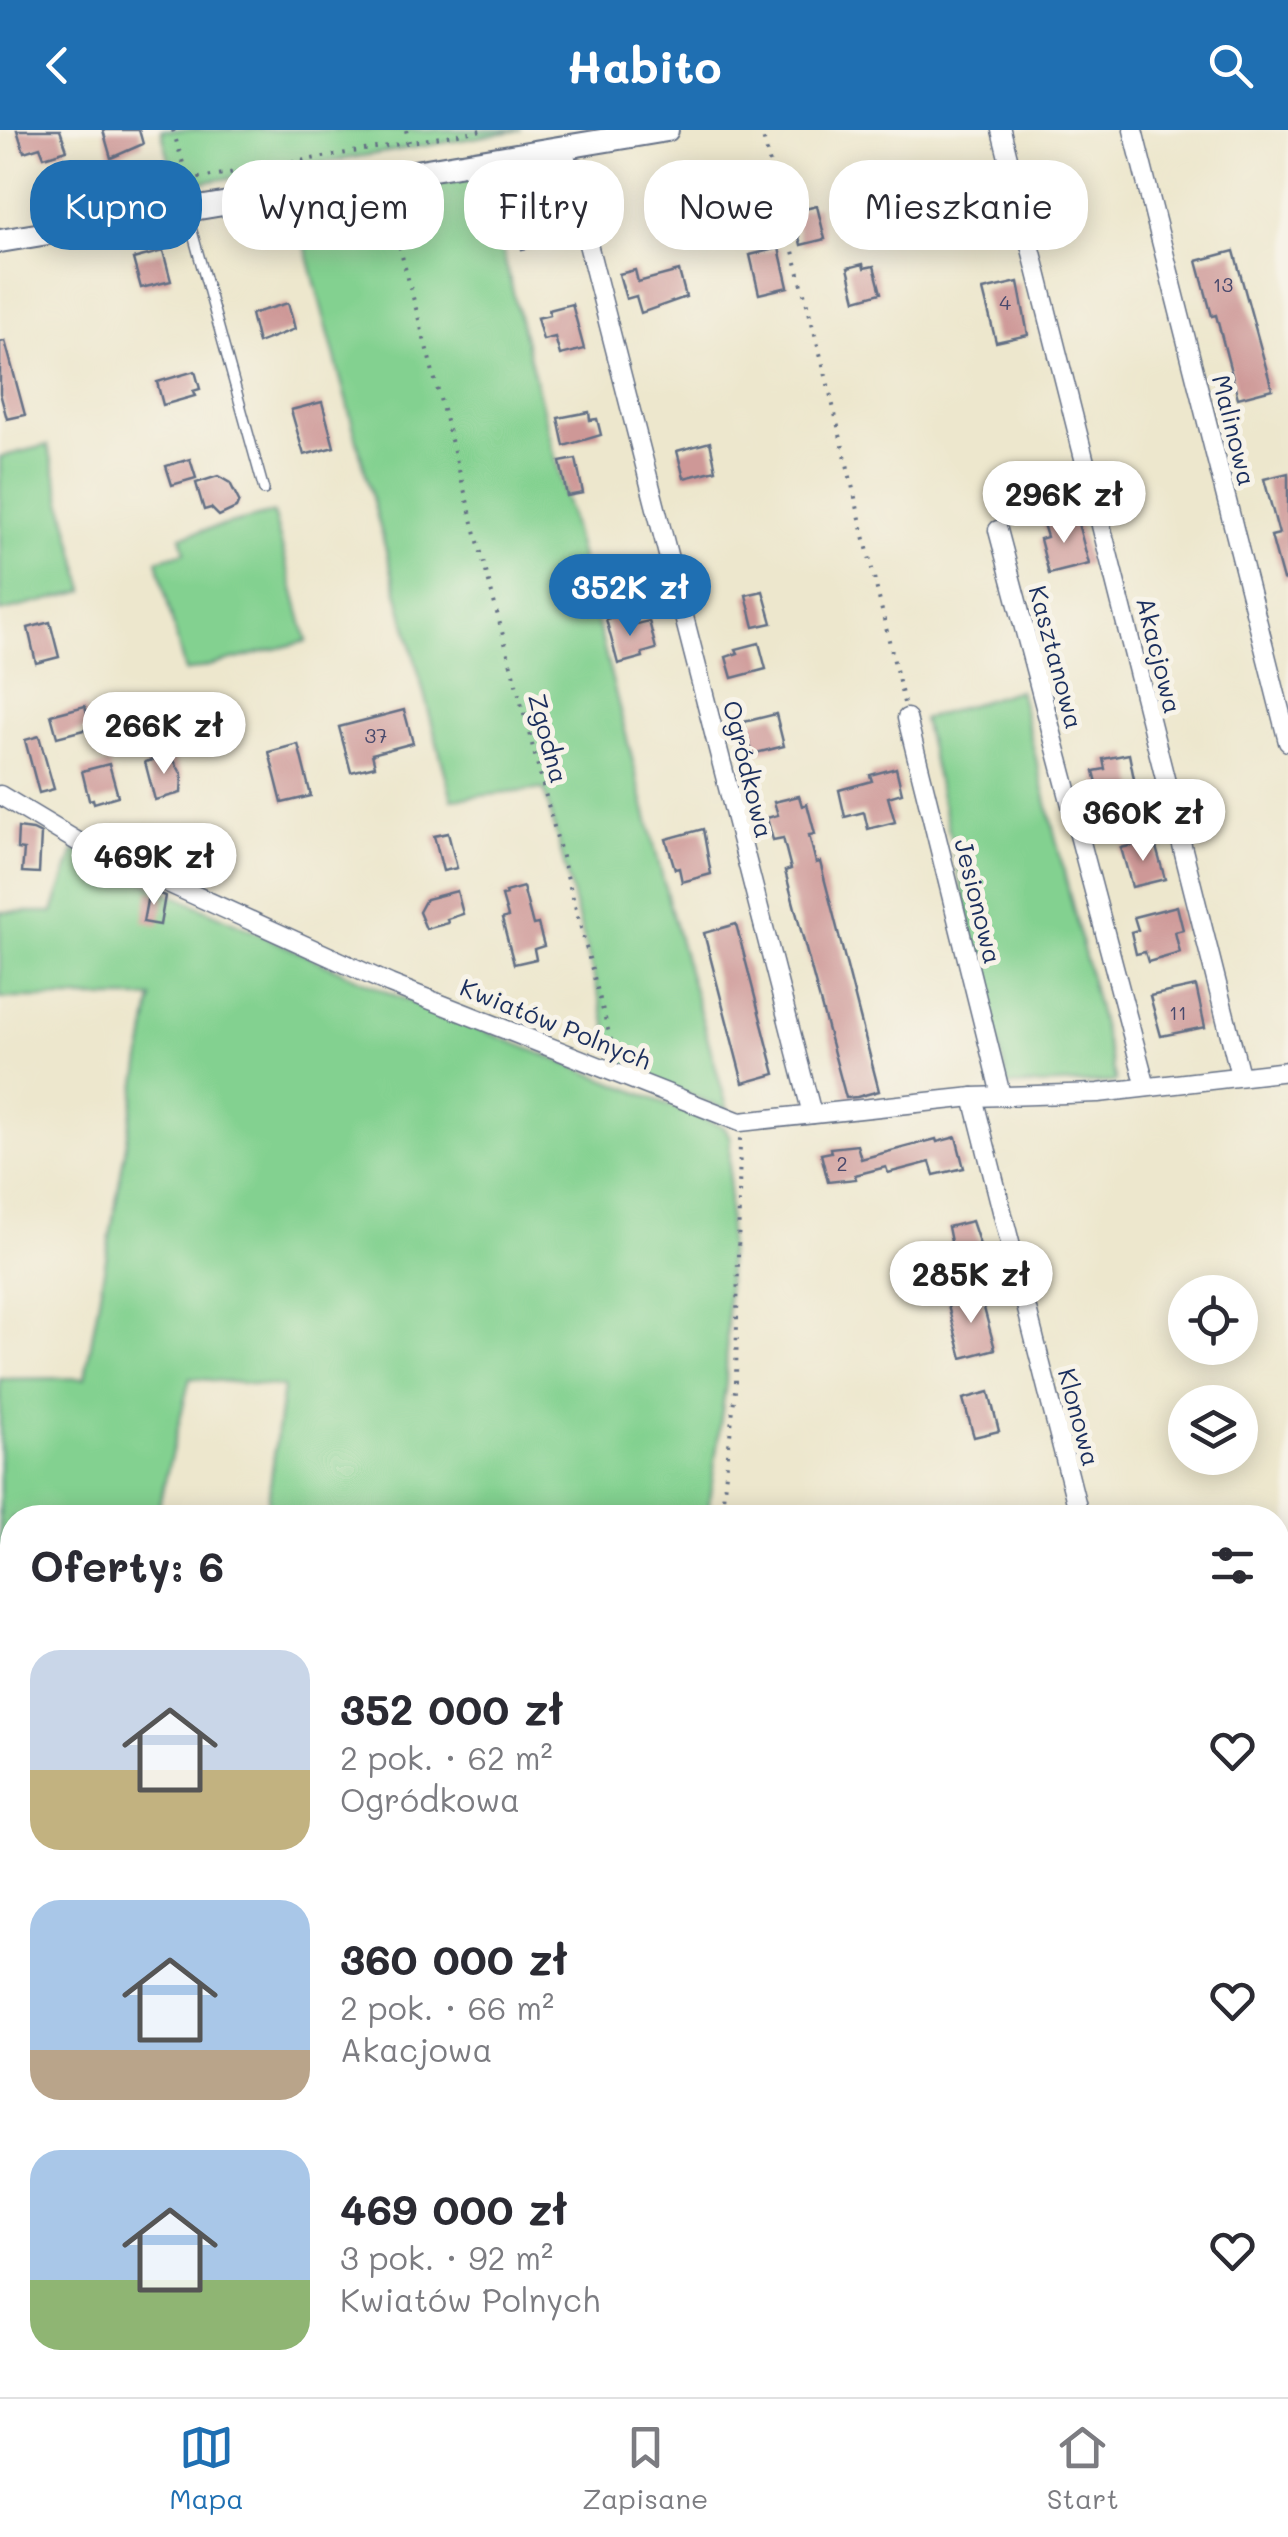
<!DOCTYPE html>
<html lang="pl">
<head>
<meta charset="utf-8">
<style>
	body { margin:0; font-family:Mali,sans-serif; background:#f2f2f3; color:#2b2b33; height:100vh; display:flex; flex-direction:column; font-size:38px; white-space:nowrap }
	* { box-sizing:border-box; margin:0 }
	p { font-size:32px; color:#7c7c81 }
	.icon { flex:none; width:55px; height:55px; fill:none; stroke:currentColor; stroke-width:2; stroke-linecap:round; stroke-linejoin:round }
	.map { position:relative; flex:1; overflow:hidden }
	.panel { position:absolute; left:0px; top:1375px; width:1290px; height:892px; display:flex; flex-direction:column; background:#fff; border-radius:40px 40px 0 0; box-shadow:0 5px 25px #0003 }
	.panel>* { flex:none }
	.hud { position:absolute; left:30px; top:30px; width:1230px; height:90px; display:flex; gap:20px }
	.tools { position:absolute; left:1168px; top:1145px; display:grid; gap:20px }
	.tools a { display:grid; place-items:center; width:90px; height:90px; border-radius:50%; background:#fff; box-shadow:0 5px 25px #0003; font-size:50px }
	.price { position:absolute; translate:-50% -85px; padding:0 22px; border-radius:35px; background:#fff; color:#222; font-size:32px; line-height:65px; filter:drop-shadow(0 2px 5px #0008) }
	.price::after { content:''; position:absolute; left:50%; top:60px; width:30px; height:22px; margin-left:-15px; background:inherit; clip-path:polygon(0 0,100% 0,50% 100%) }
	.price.current { background:#1f6fb2; color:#fff }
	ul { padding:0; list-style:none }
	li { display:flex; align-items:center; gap:30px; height:250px; padding:0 30px }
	li span { display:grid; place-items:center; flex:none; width:280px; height:200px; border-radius:30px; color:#555 }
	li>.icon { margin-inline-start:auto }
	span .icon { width:120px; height:120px; fill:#fffc; stroke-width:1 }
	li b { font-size:42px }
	h2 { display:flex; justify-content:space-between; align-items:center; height:120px; padding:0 30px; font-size:42px }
	.chip { padding:0 35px; border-radius:40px; background:#fff; box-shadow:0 5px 25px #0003; font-size:35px; line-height:90px }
	.chip.current { background:#1f6fb2; color:#fff }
	header { display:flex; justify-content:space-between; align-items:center; height:130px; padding:0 30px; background:#1f6fb2; color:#fff; font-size:45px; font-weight:700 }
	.menu { display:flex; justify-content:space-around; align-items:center; height:140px; border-top:2px solid #e1e1e2; background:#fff; font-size:28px; color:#7c7c81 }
	.menu a { display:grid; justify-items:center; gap:5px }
	.menu .current { color:#1f6fb2 }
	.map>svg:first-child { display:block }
</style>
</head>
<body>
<header><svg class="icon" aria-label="back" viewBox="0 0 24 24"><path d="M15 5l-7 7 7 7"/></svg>Habito<svg class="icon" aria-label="search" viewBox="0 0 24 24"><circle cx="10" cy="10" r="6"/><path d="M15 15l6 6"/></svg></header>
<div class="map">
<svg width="1288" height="2267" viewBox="0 0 1288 2267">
	<rect width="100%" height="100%" fill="#f7f3e8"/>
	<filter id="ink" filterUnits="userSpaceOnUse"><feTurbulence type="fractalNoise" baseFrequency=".01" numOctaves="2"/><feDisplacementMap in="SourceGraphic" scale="20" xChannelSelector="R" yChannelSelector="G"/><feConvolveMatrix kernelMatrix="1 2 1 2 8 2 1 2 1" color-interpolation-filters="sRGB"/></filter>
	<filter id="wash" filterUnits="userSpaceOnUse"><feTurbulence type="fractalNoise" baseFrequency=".0048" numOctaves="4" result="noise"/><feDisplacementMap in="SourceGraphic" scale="40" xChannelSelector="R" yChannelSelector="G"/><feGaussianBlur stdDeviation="2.25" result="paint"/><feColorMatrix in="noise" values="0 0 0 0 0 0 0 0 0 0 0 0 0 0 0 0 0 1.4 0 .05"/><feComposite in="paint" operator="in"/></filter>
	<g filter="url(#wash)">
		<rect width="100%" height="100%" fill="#ede7cd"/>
		<g fill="#83d190" stroke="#4f8077" stroke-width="2.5">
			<polygon points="161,0 521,0 187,55 176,55"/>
			<polygon points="483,45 670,777 728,980 618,938 544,659 452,669 295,77"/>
			<polygon points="48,315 85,461 0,482 0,327"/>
			<polygon points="273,383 307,511 185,542 157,430 185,422 181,406"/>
			<polygon points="1019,560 1116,952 1008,956 923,589"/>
			<polygon points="74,720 387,862 724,997 730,1008 726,1253 707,1387 266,1387 283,1257 190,1248 156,1387 12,1388 12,1681 0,1684 0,1249 85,1248 152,868 0,868 0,782 53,782"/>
			<polygon points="1288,1449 1288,1595 1278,1557 1278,1460"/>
			<polygon points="1278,1683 1288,1698 1288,1854 1278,1854"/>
			<polygon points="1279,1984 1288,1984 1288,2182 1278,2181"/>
			<polygon points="7,2035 12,2035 12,2147 0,2147 0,2041"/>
		</g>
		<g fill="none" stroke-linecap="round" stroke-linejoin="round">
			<g stroke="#40abc0" stroke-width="6">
				<polyline points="0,2099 12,2099"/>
				<polyline points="1278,2138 1288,2138"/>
				<polyline points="0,2233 12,2233"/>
				<polyline points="710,2255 1172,2267"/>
			</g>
		</g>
		<g id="blocks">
			<g fill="#ce9897">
				<polygon points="17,0 60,0 67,20 44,27 40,17 24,22"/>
				<polygon points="103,0 139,0 143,14 111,28"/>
				<polygon points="734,63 736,73 748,70 757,113 725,119 722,113 712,115 704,79 714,77 712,67"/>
				<polygon points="817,76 825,109 801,115 793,82"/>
				<polygon points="550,82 551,90 558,88 563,111 522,119 516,88"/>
				<polygon points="779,118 788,157 759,164 750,125"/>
				<polygon points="163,121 171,151 141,158 133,129"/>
				<polygon points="1234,121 1272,259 1238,268 1216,185 1212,186 1197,131"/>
				<polygon points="863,134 864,138 874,136 881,163 856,170 848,138"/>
				<polygon points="635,140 638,152 679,141 686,167 641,183 636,166 626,169 619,144"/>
				<polygon points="1018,152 1028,205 996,212 983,160"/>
				<polygon points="288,173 295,199 258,213 251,184"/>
				<polygon points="572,174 584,219 560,225 555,207 543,210 537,188 550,185 549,180"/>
				<polygon points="5,211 25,285 7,289 0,263 0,212"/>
				<polygon points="195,241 200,259 193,261 195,266 163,275 157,252"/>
				<polygon points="322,272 334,317 304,325 291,280"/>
				<polygon points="589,282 590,290 597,289 601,305 564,316 558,288"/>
				<polygon points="710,312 716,340 684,348 677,321"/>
				<polygon points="190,329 196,348 172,355 166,336"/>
				<polygon points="576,329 583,363 567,366 560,332"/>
				<polygon points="1288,343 1288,449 1283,450 1271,406 1279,404 1264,349"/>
				<polygon points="218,346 230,353 239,371 236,378 219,386 211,378 204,380 196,353"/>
				<polygon points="1076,386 1089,434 1049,444 1040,409 1047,407 1043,394"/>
				<polygon points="763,461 772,493 754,497 746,465"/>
				<polygon points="626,484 629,496 649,491 656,519 642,523 643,527 618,534 606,489"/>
				<polygon points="50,492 59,527 36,533 28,498"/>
				<polygon points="759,513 766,539 732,548 726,527 738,523 736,519"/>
				<polygon points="85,576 91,598 57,607 51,585"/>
				<polygon points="404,580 413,613 372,624 375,636 351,642 339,597"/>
				<polygon points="776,584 784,616 752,624 744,592"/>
				<polygon points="39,606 54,659 39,663 25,610"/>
				<polygon points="298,614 311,666 282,673 269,622"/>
				<polygon points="1129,624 1138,669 1103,677 1094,641 1105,639 1103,629"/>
				<polygon points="171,625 182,645 181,663 155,670 145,632"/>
				<polygon points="109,634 118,666 94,673 93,669 89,670 82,641"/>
				<polygon points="896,638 902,663 888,667 895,692 868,699 864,682 845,687 839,660 872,651 870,645"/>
				<polygon points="799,666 802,676 807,674 815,704 809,705 816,733 820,732 879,961 857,967 846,968 785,741 791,739 783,708 773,710 767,688 778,685 774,672"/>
				<polygon points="18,698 33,700 41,704 39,743 22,742 24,720 17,719"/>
				<polygon points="703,699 711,744 682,752 679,738 675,739 666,709"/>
				<polygon points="448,703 457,738 443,741 434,706"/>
				<polygon points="1154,710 1165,749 1132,757 1121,718"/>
				<polygon points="523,757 533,795 538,794 544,816 534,819 536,829 514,834 502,789 508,787 502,766 506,765 505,762"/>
				<polygon points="149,760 165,766 160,795 143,792"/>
				<polygon points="457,761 463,784 447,789 448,793 426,799 419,782 426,769"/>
				<polygon points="1177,776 1183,800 1175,802 1180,823 1148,832 1145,822 1136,824 1131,802 1138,800 1134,787"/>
				<polygon points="736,794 775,944 743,953 704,803"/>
				<polygon points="1196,856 1205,897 1161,906 1150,866"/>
				<polygon points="956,1007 964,1038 934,1045 930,1032 888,1043 886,1037 855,1045 856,1049 828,1052 821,1024 831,1022 830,1018 857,1015 861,1029 936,1009 937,1012"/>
				<polygon points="972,1091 983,1124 955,1132 948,1097"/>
				<polygon points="980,1163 995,1219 962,1228 947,1172"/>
				<polygon points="989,1262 999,1301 974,1307 963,1269"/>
			</g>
		</g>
	</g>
	<g filter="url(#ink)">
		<use href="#blocks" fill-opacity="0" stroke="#646f85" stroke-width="2.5"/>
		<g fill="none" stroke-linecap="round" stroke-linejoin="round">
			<g stroke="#646f85" stroke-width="12">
				<g id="service">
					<polyline points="187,83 264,360"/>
					<polyline points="0,1684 12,1681"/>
				</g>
			</g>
			<g stroke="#646f85" stroke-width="21">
				<g id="minor">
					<polyline points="1001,0 1240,945"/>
					<polyline points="1133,0 1288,612"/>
					<polyline points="563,17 812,984"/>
					<polyline points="998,400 1146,957"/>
					<polyline points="907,588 1001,965"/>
					<polyline points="0,665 80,713 390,854 740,992 973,967 1098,963 1288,941"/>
					<polyline points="973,967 1080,1388"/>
					<polyline points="0,1980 12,1980"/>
					<polyline points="1278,1984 1288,1984"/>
				</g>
			</g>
			<g stroke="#646f85" stroke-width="26">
				<polyline id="tertiary" points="0,111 667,0"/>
			</g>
			<g stroke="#646f85" stroke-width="36">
				<g id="motorway">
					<polyline points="0,2165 12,2166"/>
					<polyline points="0,2197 12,2198"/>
					<polyline points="1278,2199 1288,2200"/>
					<polyline points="1278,2231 1288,2231"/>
				</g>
			</g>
			<g stroke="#646f85" stroke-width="4" stroke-dasharray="2.5 8" stroke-linecap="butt">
				<polyline points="173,0 188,50 179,60"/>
				<polyline points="406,0 409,12"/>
				<polyline points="761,0 826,246 904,573"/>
				<polyline points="188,50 482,0"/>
				<polyline points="386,66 614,922"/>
				<polyline points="721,1388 736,1251 740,1007"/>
				<polyline points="1278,1764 1288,1765"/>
			</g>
			<use href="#service" stroke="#fff" stroke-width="9"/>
			<use href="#minor" stroke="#fff" stroke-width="18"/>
			<use href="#tertiary" stroke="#fff" stroke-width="22"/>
			<use href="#motorway" stroke="#f7be88" stroke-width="32"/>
		</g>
	</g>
	<g text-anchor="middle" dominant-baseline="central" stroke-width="10" stroke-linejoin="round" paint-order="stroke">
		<g font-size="20" fill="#48496c">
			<text x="1223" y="154">13</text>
			<text x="1005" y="172">4</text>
			<text x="376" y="605">37</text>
			<text x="1178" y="882">11</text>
			<text x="842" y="1033">2</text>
		</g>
		<g font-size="25" fill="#1b2f5e" stroke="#f7f3e8">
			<text transform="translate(1235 300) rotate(76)">Malinowa</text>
			<text transform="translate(1160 525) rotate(76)">Akacjowa</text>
			<text transform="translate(1057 527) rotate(75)">Kasztanowa</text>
			<text transform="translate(549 608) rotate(75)">Zgodna</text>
			<text transform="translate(749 639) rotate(76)">Ogródkowa</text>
			<text transform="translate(979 771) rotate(76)">Jesionowa</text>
			<text transform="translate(556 893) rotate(22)">Kwiatów Polnych</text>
			<text transform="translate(1080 1287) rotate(75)">Klonowa</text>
		</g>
	</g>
</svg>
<div class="tools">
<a><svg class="icon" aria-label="locate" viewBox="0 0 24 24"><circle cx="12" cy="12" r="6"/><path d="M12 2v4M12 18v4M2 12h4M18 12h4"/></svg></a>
<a><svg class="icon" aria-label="layers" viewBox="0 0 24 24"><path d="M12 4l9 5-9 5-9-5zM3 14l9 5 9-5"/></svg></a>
</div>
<b class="price" style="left:1064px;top:416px">296K zł</b>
<b class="price current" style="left:630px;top:509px">352K zł</b>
<b class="price" style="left:164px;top:647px">266K zł</b>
<b class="price" style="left:1143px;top:734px">360K zł</b>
<b class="price" style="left:154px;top:778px">469K zł</b>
<b class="price" style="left:971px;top:1196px">285K zł</b>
<div class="hud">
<a class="chip current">Kupno</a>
<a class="chip">Wynajem</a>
<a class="chip">Filtry</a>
<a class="chip">Nowe</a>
<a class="chip">Mieszkanie</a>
</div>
<section class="panel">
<h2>Oferty: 6<svg class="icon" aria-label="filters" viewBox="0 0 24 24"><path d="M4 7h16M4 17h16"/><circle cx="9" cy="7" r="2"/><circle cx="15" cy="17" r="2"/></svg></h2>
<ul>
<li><span style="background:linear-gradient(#c9d6e8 60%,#c2b280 0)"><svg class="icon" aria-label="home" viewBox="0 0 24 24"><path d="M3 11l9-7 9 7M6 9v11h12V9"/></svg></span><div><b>352 000 zł</b><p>2 pok. · 62 m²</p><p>Ogródkowa</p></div><svg class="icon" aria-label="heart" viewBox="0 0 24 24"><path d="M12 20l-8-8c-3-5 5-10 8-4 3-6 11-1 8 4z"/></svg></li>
<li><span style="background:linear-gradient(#a9c7e8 75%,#b9a48a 0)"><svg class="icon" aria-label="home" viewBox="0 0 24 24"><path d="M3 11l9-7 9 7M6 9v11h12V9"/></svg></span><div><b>360 000 zł</b><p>2 pok. · 66 m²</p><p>Akacjowa</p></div><svg class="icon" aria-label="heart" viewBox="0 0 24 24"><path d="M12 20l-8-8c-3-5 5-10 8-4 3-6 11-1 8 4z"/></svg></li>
<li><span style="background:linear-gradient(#a9c7e8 65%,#8fb573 0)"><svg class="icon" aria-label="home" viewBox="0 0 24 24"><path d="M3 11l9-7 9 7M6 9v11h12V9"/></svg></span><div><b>469 000 zł</b><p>3 pok. · 92 m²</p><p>Kwiatów Polnych</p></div><svg class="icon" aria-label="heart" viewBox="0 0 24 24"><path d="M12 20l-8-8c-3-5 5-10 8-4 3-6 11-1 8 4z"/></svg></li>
</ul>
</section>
</div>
<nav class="menu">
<a class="current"><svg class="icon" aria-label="map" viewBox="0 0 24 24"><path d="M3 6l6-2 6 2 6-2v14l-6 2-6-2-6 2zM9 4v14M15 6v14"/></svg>Mapa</a>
<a><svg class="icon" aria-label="saved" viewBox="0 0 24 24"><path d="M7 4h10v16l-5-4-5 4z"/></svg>Zapisane</a>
<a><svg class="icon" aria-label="home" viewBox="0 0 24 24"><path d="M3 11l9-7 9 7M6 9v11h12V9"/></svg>Start</a>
</nav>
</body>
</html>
